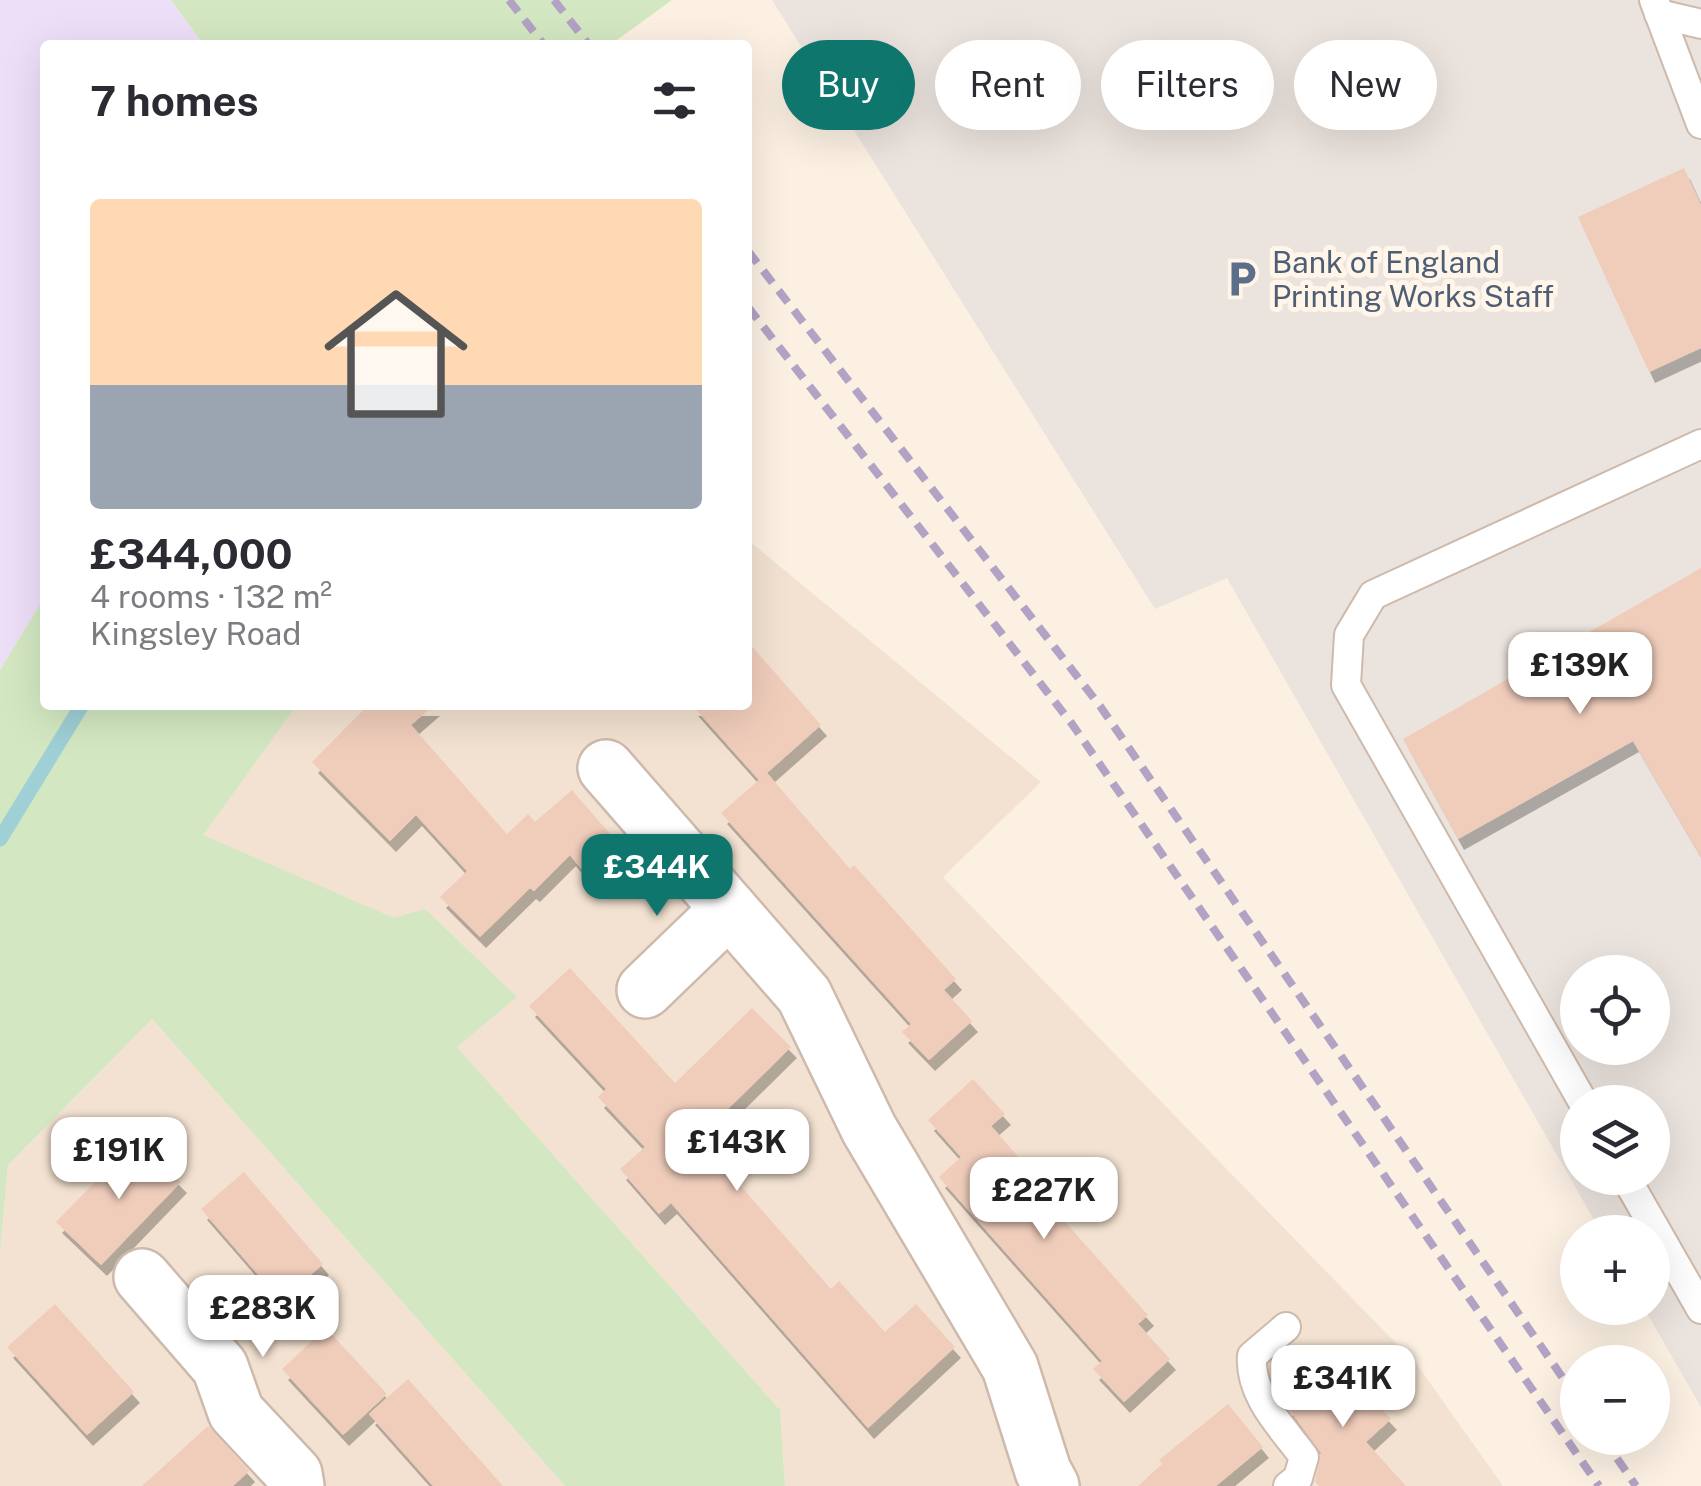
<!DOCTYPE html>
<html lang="en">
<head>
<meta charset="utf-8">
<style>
	body { margin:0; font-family:"Public Sans",sans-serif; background:#f7f7f7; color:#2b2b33; height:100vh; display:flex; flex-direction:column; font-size:38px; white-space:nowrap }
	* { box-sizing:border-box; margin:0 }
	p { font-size:32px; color:#7c7c81 }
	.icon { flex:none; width:55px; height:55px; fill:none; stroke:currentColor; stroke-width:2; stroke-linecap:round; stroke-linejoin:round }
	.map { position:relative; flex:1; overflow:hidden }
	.details { position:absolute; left:40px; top:40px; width:712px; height:670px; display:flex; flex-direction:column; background:#fff; border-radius:10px; box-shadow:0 10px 40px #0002 }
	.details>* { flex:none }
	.guide { position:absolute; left:782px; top:40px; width:768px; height:90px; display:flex; gap:20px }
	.controls { position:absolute; left:1560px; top:955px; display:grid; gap:20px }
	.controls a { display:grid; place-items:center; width:110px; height:110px; border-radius:50%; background:#fff; box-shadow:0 10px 40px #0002; font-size:50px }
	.price { position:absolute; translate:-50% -85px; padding:0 22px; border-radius:20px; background:#fff; color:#222; font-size:32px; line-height:65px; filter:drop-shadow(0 2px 5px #0008) }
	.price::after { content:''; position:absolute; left:50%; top:60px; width:30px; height:22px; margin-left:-15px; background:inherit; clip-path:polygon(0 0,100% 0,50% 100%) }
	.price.current { background:#0f766e; color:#fff }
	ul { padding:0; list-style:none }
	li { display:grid; align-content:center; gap:20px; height:530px; padding:0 50px }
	li span { display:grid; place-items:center; height:310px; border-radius:10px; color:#555 }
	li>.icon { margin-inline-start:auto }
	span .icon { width:180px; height:180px; fill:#fffc; stroke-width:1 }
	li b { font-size:42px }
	h2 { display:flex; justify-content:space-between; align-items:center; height:120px; padding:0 50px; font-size:42px }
	.chip { padding:0 35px; border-radius:45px; background:#fff; box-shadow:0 10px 40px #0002; font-size:35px; line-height:90px }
	.chip.current { background:#0f766e; color:#fff }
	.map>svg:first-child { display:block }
</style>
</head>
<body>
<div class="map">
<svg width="1701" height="1486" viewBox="0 0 1701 1486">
	<defs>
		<filter id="shadow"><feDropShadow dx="6" dy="11" stdDeviation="0" flood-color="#0004"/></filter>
	</defs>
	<rect width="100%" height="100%" fill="#fbf0e2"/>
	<g fill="#f3e2d1">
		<polygon points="748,540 1041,782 943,877 1418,1366 1503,1486 785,1486 780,1410 456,1046 516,997 394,919 202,835 297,705 748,705"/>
		<polygon points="152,1019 565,1486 0,1486 0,1254 8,1165"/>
	</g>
	<path fill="#ebe3dd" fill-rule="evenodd" d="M772,0H1701V1407L1644,1308H1652V1232H1601L1227,578L1155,609ZM1578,972H1652V1048H1578ZM1578,1102H1652V1178H1578Z"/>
	<polygon fill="#eddff8" points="0,0 171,0 204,45 45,45 45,596 0,670"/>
	<g fill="#d3e8c2">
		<polygon points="171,0 672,0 610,45 204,45"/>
		<polygon points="45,596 45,705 297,705 203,835 394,918 425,909 517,997 457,1047 780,1410 785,1486 565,1486 152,1019 8,1165 0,1254 0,670"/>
	</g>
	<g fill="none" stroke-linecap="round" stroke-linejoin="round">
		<polyline stroke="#9ed0d6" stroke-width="15" points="0,839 82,705"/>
	</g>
	<g fill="#f0cdbb" filter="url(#shadow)">
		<polygon points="1684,168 1701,205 1701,348 1649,372 1578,217"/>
		<polygon points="1701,568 1701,857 1633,741 1458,839 1403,739"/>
		<polygon points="748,642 821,725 759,780 692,705 748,705"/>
		<polygon points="368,705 434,705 411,725 507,834 528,814 535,822 572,790 617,842 583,871 570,855 534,891 530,888 480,937 440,897 467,871 416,815 390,841 312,762"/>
		<polygon points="767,773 850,869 854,865 956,979 944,990 972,1021 929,1060 902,1032 911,1024 721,813"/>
		<polygon points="570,968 675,1083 752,1008 791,1047 728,1109 748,1134 717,1159 831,1289 839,1281 885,1332 916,1304 955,1347 868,1428 671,1203 659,1214 620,1169 645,1147 598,1097 606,1089 529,1006"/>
		<polygon points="973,1079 1005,1114 991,1126 1048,1190 1042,1196 1148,1315 1138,1324 1170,1359 1124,1402 1093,1369 1102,1361 939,1177 961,1157 928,1120"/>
		<polygon points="137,1139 181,1182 101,1265 56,1222"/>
		<polygon points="244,1172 323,1264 281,1301 201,1209"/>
		<polygon points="55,1304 134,1392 87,1435 7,1347"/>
		<polygon points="326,1328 387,1394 343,1435 282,1369"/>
		<polygon points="1336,1360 1391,1419 1366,1442 1406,1486 1319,1486 1315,1482 1321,1453 1286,1405"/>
		<polygon points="408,1379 503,1486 433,1486 369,1414"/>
		<polygon points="1228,1404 1263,1447 1216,1486 1138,1486 1162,1464 1159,1460"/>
		<polygon points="208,1426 249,1471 233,1486 142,1486"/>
	</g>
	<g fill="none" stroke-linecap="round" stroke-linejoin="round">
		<g stroke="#cebaac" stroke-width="32">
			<g id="lane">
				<polyline points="1654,0 1701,124"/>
				<polyline points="1659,14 1701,24"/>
				<polyline points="1583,1102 1346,685 1349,635 1373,595 1701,444"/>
				<polyline points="1626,1178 1701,1309"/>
				<path d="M1286,1327L1252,1356C1249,1395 1282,1427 1304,1457L1298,1478L1288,1486"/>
			</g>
		</g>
		<g stroke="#cebaac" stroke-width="60">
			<g id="street">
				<polyline points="606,768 804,995 869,1129 1010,1367 1043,1471 1051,1486"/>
				<polyline points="645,990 729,909"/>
				<polyline points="142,1277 220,1367 236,1412 294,1474 296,1486"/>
			</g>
		</g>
		<use href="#lane" stroke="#fff" stroke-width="28"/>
		<use href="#street" stroke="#fff" stroke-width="55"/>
		<g stroke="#b2a2c4" stroke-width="8" stroke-dasharray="15 10" stroke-linecap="butt">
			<polyline points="509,0 544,45"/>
			<polyline points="554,0 589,45"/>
			<polyline points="748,251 1100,706 1578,1400"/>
			<polyline points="748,307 1072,724 1599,1486"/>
			<polyline points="1603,1438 1636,1486"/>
		</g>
	</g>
	<defs>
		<g id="parking-bare" transform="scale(3)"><path d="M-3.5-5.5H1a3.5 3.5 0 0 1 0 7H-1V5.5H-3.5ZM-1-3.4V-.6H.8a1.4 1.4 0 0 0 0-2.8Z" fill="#5c6f8a" stroke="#fff5e8" stroke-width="2.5" paint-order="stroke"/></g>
	</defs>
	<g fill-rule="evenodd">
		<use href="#parking-bare" x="1242" y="279"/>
	</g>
	<g text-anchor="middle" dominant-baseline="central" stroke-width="10" stroke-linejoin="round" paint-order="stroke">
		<g font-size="30" fill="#4e5e75" stroke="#fff5e8" text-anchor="start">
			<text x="1272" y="262">Bank of England<tspan x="1272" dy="34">Printing Works Staff</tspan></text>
		</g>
	</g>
</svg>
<div class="controls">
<a><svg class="icon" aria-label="locate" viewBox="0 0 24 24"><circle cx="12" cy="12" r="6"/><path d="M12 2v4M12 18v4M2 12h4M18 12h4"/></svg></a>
<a><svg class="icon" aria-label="layers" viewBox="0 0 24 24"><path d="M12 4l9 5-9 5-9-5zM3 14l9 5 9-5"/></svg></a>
<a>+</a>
<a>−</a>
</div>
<b class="price" style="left:1580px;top:717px">£139K</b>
<b class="price current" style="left:657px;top:919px">£344K</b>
<b class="price" style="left:737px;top:1194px">£143K</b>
<b class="price" style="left:119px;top:1202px">£191K</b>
<b class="price" style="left:1044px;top:1242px">£227K</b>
<b class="price" style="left:263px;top:1360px">£283K</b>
<b class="price" style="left:1343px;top:1430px">£341K</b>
<div class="guide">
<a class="chip current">Buy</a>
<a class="chip">Rent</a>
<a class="chip">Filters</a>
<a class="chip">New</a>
</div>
<section class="details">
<h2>7 homes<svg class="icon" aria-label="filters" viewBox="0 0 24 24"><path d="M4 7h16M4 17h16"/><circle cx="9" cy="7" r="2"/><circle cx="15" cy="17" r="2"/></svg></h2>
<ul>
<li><span style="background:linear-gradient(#ffd9b3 60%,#9aa5b1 0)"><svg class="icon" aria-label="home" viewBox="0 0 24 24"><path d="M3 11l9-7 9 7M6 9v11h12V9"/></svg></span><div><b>£344,000</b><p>4 rooms · 132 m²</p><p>Kingsley Road</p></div></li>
</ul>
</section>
</div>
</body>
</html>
